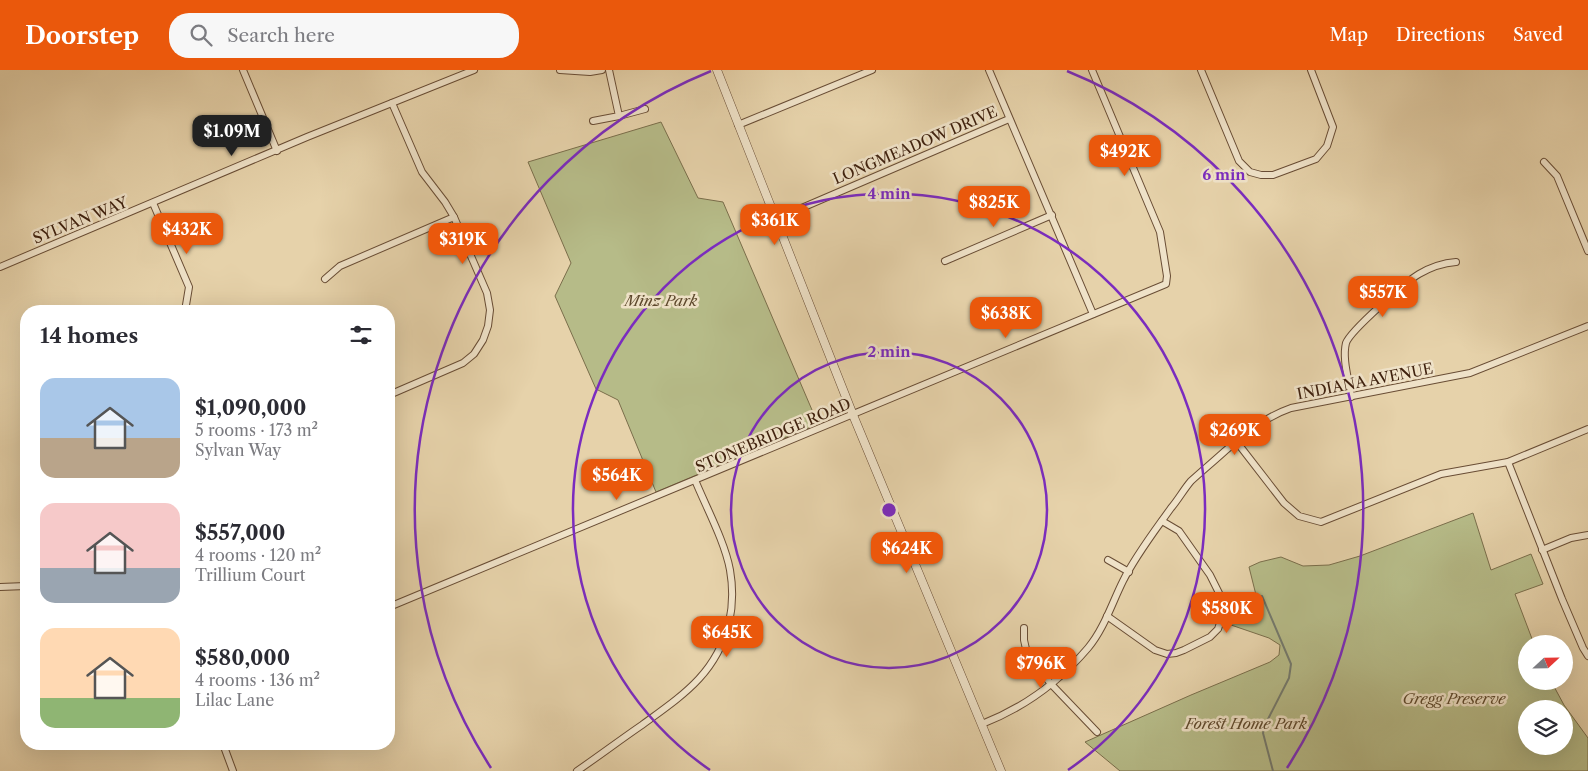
<!DOCTYPE html>
<html lang="en">
<head>
<meta charset="utf-8">
<style>
	body { margin:0; font-family:"Libre Caslon Text",serif; background:#f7f7f7; color:#2b2b33; height:100vh; display:flex; flex-direction:column; font-size:19px; white-space:nowrap }
	* { box-sizing:border-box; margin:0 }
	p { font-size:16px; color:#7c7c81 }
	.icon { flex:none; width:28px; height:28px; fill:none; stroke:currentColor; stroke-width:2; stroke-linecap:round; stroke-linejoin:round }
	.map { position:relative; flex:1; overflow:hidden }
	.panel { position:absolute; left:20px; top:235px; width:375px; height:445px; display:flex; flex-direction:column; background:#fff; border-radius:20px; box-shadow:0 5px 20px #0002 }
	.panel>* { flex:none }
	.needle { width:32px; rotate:68deg }
	.tools { position:absolute; left:1518px; top:565px; display:grid; gap:10px }
	.tools a { display:grid; place-items:center; width:55px; height:55px; border-radius:50%; background:#fff; box-shadow:0 5px 20px #0002; font-size:25px }
	.price { position:absolute; translate:-50% -42px; padding:0 11px; border-radius:10px; background:#ea580c; color:#fff; font-size:16px; line-height:32px; filter:drop-shadow(0 1px 2px #0008) }
	.price::after { content:''; position:absolute; left:50%; top:30px; width:15px; height:11px; margin-left:-8px; background:inherit; clip-path:polygon(0 0,100% 0,50% 100%) }
	.price.on { background:#222; color:#fff }
	ul { padding:0; list-style:none }
	li { display:flex; align-items:center; gap:15px; height:125px; padding:0 20px }
	li span { display:grid; place-items:center; flex:none; width:140px; height:100px; border-radius:15px; color:#555 }
	li>.icon { margin-inline-start:auto }
	span .icon { width:60px; height:60px; fill:#fffc; stroke-width:1 }
	li b { font-size:21px }
	h2 { display:flex; justify-content:space-between; align-items:center; height:60px; padding:0 20px; font-size:21px }
	header { display:flex; align-items:center; gap:30px; box-sizing:border-box; height:70px; padding:0 25px; background:#ea580c; color:#fff }
	header strong { font-size:24px }
	nav { display:flex; gap:28px; margin-inline-start:auto; font-size:18px }
	.search { width:350px; height:45px; background:#f7f7f7; display:flex; align-items:center; gap:12px; box-sizing:border-box; padding:0 18px; border-radius:20px; color:#7c7c81; font-size:19px }
	.map>svg:first-child { display:block }
</style>
</head>
<body>
<header>
<strong>Doorstep</strong>
<div class="search"><svg class="icon" aria-label="search" viewBox="0 0 24 24"><circle cx="10" cy="10" r="6"/><path d="M15 15l6 6"/></svg>Search here</div>
<nav><a>Map</a><a>Directions</a><a>Saved</a></nav>
</header>
<div class="map">
<svg width="1588" height="701" viewBox="0 0 1588 701">
	<rect width="100%" height="100%" fill="#e6d2aa"/>
	<filter id="stains"><feTurbulence type="fractalNoise" baseFrequency=".004" numOctaves="4"/><feColorMatrix values="0 0 0 0 .2 0 0 0 0 .09 0 0 0 0 .02 0 0 0 .5 -.17"/></filter>
	<radialGradient id="worn" r=".72"><stop offset=".6" stop-color="#630" stop-opacity="0"/><stop offset="1" stop-color="#630" stop-opacity=".3"/></radialGradient>
	<g fill="#b6bb88" stroke="#7a6e4b" fill-rule="evenodd">
		<polygon points="661,52 698,128 723,132 818,354 656,422 618,330 596,319 555,226 571,193 528,92"/>
		<path d="M1473,443L1491,500L1531,484L1543,514L1515,524L1534,574H1526V611H1551L1564,635L1588,668V701H1120L1085,672L1191,625L1270,592L1279,585L1280,575L1269,568L1231,555L1234,535L1257,529L1249,497L1260,492L1281,487L1303,496L1329,495L1360,486ZM1526,639H1564V676H1526Z"/>
	</g>
	<g fill="none" stroke-linecap="round" stroke-linejoin="round">
		<polyline stroke="#747a6e" stroke-width="2" points="1262,526 1291,594 1289,608 1266,653 1263,663 1273,701"/>
		<g stroke="#694d35" stroke-width="8">
			<g id="minor">
				<polyline points="243,0 277,81"/>
				<polyline points="560,0 590,2 602,0"/>
				<polyline points="989,0 1093,244"/>
				<polyline points="1201,0 1239,91 1250,102 1261,105 1273,105 1316,89 1327,76 1333,57 1311,0"/>
				<polyline points="619,46 645,39"/>
				<polyline points="593,51 619,46 609,0"/>
				<polyline points="738,55 872,0"/>
				<polyline points="1544,92 1557,106 1588,181"/>
				<polyline points="153,133 189,217 185,241"/>
				<polyline points="776,149 1009,49"/>
				<polyline points="945,191 1052,145"/>
				<polyline points="0,197 307,67 474,0"/>
				<polyline points="325,209 340,196 454,147"/>
				<polyline points="389,325 463,293 474,284 483,270 488,256 490,240 487,223 454,147 445,132 422,102 392,33"/>
				<path d="M1351,327C1349,310 1342,289 1346,273C1350,261 1407,211 1419,204C1431,197 1443,193 1456,192"/>
				<polyline points="1236,371 1284,433 1299,446 1321,452 1441,404 1508,392 1588,359"/>
				<polyline points="1508,392 1562,529 1583,578 1588,586"/>
				<polyline points="1542,480 1571,468 1588,465"/>
				<polyline points="1108,490 1129,502"/>
				<polyline points="0,517 26,516"/>
				<polyline points="389,537 1166,214 1167,206 1160,162 1092,0"/>
				<polyline points="1107,546 1155,580 1167,584 1176,583 1184,580 1210,567 1218,559 1223,544 1219,523 1210,505 1179,461 1162,451"/>
				<polyline points="1024,558 1024,570 1026,579 1031,590 1052,615 1097,662"/>
				<path d="M982,654C1023,638 1059,612 1088,578C1104,559 1112,533 1123,511C1136,485 1154,462 1171,438C1178,430 1184,419 1191,411C1202,401 1214,391 1225,381C1246,363 1265,347 1291,338L1470,303L1588,256"/>
				<polyline points="223,674 233,701"/>
				<path d="M577,701C599,686 620,670 642,655C683,625 716,604 729,553C733,535 733,517 730,500C725,472 706,437 695,410"/>
			</g>
		</g>
		<g stroke="#694d35" stroke-width="9">
			<polyline id="tertiary" points="717,0 853,345 1001,701"/>
		</g>
		<use href="#minor" stroke="#efe2c8" stroke-width="6"/>
		<use href="#tertiary" stroke="#efe2c8" stroke-width="8"/>
	</g>
	<g fill="none" stroke="#7b2cbf" stroke-width="2.5">
		<circle cx="889" cy="440" r="158"/>
		<path d="M710 700A316 316 0 1 1 1068 700"/>
		<path d="M491 698A474 474 0 0 1 711 1M1067 1A474 474 0 0 1 1287 698"/>
	</g>
	<g text-anchor="middle" dominant-baseline="central" stroke-width="5" stroke-linejoin="round" paint-order="stroke">
		<g font-size="15" fill="#3f210e" stroke="#efe2c8">
			<text transform="translate(915 75) rotate(-23)">LONGMEADOW DRIVE</text>
			<text transform="translate(80 150) rotate(-22)">SYLVAN WAY</text>
			<text transform="translate(1365 311) rotate(-11)">INDIANA AVENUE</text>
			<text transform="translate(773 365) rotate(-23)">STONEBRIDGE ROAD</text>
		</g>
		<g font-size="15" font-style="italic" fill="#5d482c" stroke="#efe2c8">
			<text x="661" y="230">Minz Park</text>
			<text x="1454" y="628">Gregg Preserve</text>
			<text x="1246" y="653">Forest Home Park</text>
		</g>
	</g>
	<circle cx="889" cy="440" r="8" fill="#7b2cbf" stroke="#efe2c8" stroke-width="2.5"/>
	<g font-size="15" text-anchor="middle" font-weight="bold" fill="#7b2cbf" stroke="#efe2c8" stroke-width="5" stroke-linejoin="round" paint-order="stroke">
		<text x="1224" y="110">6 min</text>
		<text x="889" y="129">4 min</text>
		<text x="889" y="287">2 min</text>
	</g>
	<rect width="100%" height="100%" filter="url(#stains)"/>
	<rect width="100%" height="100%" fill="url(#worn)"/>
</svg>
<div class="tools">
<a><svg class="needle" viewBox="-14 -14 28 28"><path d="M0-13l5 13h-10z" fill="#e53935"/><path d="M0 13l5-13h-10z" fill="#7c7c81"/></svg></a>
<a><svg class="icon" aria-label="layers" viewBox="0 0 24 24"><path d="M12 4l9 5-9 5-9-5zM3 14l9 5 9-5"/></svg></a>
</div>
<b class="price on" style="left:232px;top:87px">$1.09M</b>
<b class="price" style="left:1125px;top:107px">$492K</b>
<b class="price" style="left:994px;top:158px">$825K</b>
<b class="price" style="left:775px;top:176px">$361K</b>
<b class="price" style="left:187px;top:185px">$432K</b>
<b class="price" style="left:463px;top:195px">$319K</b>
<b class="price" style="left:1383px;top:248px">$557K</b>
<b class="price" style="left:1006px;top:269px">$638K</b>
<b class="price" style="left:1235px;top:386px">$269K</b>
<b class="price" style="left:617px;top:431px">$564K</b>
<b class="price" style="left:907px;top:504px">$624K</b>
<b class="price" style="left:1227px;top:564px">$580K</b>
<b class="price" style="left:727px;top:588px">$645K</b>
<b class="price" style="left:1041px;top:619px">$796K</b>
<section class="panel">
<h2>14 homes<svg class="icon" aria-label="filters" viewBox="0 0 24 24"><path d="M4 7h16M4 17h16"/><circle cx="9" cy="7" r="2"/><circle cx="15" cy="17" r="2"/></svg></h2>
<ul>
<li><span style="background:linear-gradient(#a9c7e8 60%,#b9a48a 0)"><svg class="icon" aria-label="home" viewBox="0 0 24 24"><path d="M3 11l9-7 9 7M6 9v11h12V9"/></svg></span><div><b>$1,090,000</b><p>5 rooms · 173 m²</p><p>Sylvan Way</p></div></li>
<li><span style="background:linear-gradient(#f6c9c9 65%,#9aa5b1 0)"><svg class="icon" aria-label="home" viewBox="0 0 24 24"><path d="M3 11l9-7 9 7M6 9v11h12V9"/></svg></span><div><b>$557,000</b><p>4 rooms · 120 m²</p><p>Trillium Court</p></div></li>
<li><span style="background:linear-gradient(#ffd9b3 70%,#8fb573 0)"><svg class="icon" aria-label="home" viewBox="0 0 24 24"><path d="M3 11l9-7 9 7M6 9v11h12V9"/></svg></span><div><b>$580,000</b><p>4 rooms · 136 m²</p><p>Lilac Lane</p></div></li>
</ul>
</section>
</div>
</body>
</html>
